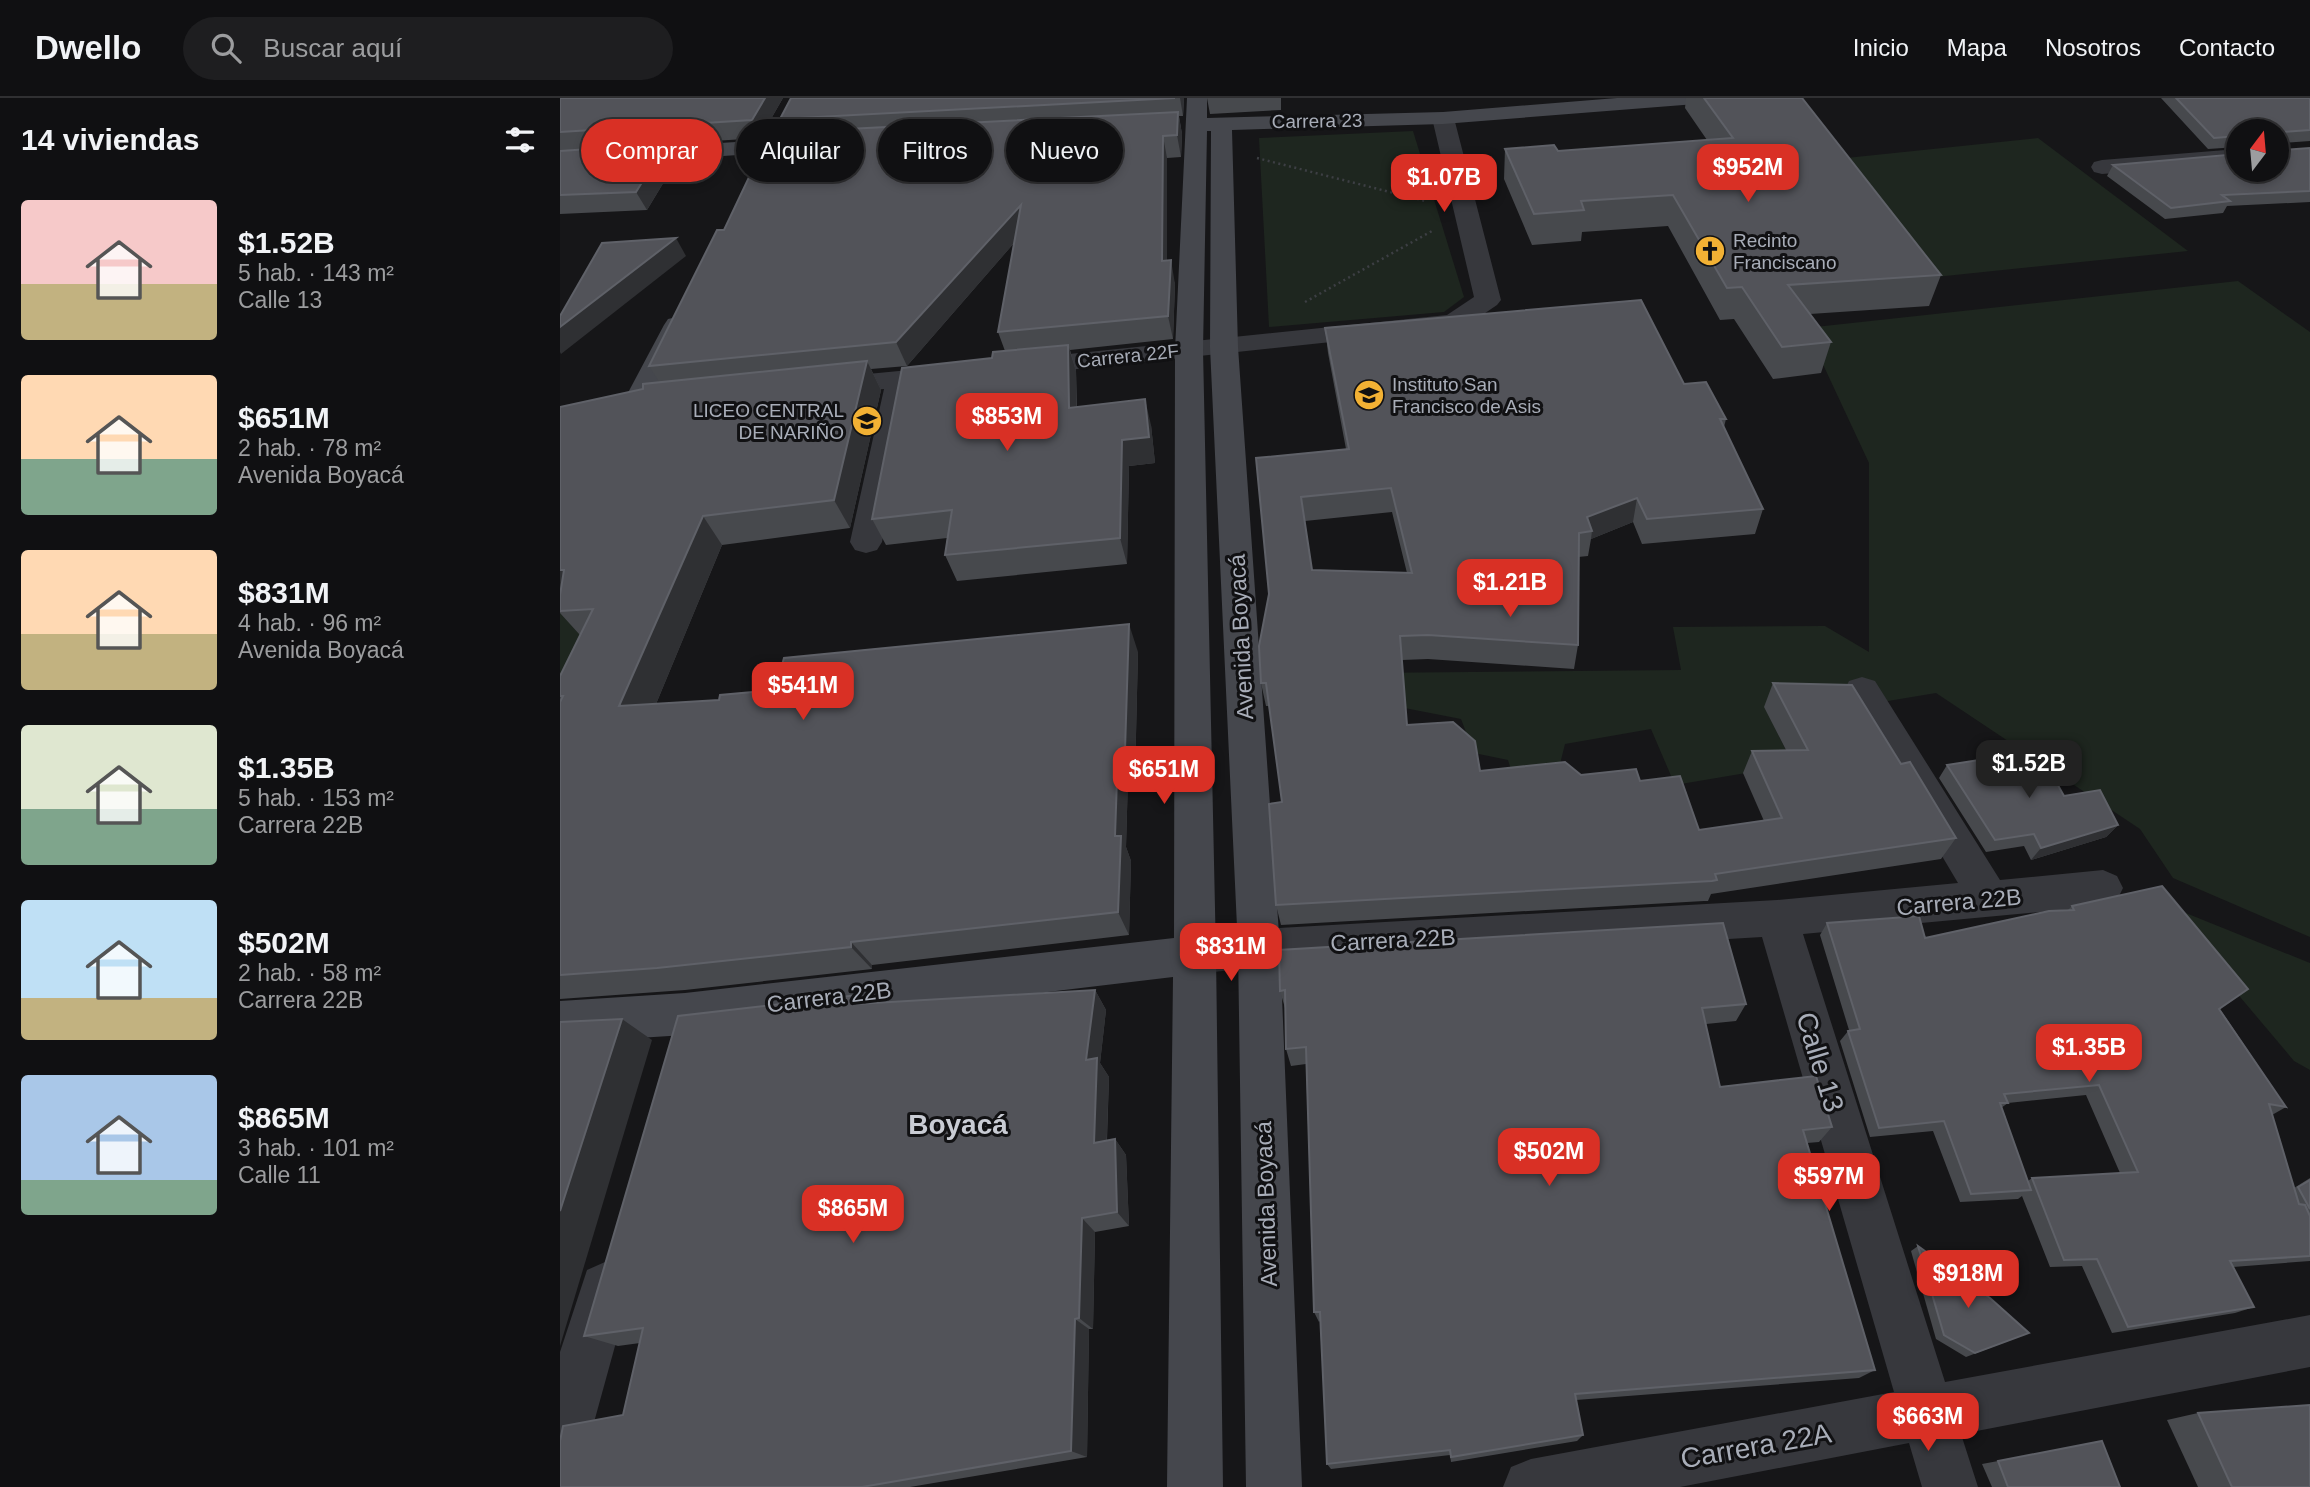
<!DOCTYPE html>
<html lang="es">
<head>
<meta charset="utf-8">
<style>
	body { margin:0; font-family:Arial,sans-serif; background:#1e1e20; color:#f1f3f6; height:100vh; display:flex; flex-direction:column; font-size:26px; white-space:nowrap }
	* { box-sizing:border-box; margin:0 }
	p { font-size:23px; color:#9c9d9f }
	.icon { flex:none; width:38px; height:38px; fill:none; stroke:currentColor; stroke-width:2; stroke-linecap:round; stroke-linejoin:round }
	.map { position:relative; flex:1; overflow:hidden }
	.sheet { display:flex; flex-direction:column; background:#101012; width:560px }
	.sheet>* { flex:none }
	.hud { position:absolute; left:21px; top:21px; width:665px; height:63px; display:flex; gap:14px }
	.needle { width:46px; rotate:16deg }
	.fabs { position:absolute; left:1666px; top:21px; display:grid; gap:14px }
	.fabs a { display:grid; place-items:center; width:63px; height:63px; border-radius:50%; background:#101012; box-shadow:0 4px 10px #0003,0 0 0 2px #303032; font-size:35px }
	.price { position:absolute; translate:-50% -60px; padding:0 16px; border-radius:14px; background:#d93025; color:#fff; font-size:23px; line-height:46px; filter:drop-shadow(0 2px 4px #0008) }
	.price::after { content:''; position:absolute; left:50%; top:42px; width:21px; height:16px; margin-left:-10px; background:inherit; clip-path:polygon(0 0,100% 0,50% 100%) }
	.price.active { background:#222; color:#fff }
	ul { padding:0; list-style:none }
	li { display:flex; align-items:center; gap:21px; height:175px; padding:0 21px }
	li span { display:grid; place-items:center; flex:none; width:196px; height:140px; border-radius:7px; color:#555 }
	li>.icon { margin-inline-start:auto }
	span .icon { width:84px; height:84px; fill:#fffc; stroke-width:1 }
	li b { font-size:30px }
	h2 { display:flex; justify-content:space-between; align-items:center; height:84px; padding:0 21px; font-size:30px }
	.chip { padding:0 24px; border-radius:32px; background:#101012; box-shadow:0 4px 10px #0003,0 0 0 2px #303032; font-size:24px; line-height:63px }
	.chip.active { background:#d93025; color:#fff }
	header { display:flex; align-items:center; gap:42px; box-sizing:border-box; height:98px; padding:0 35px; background:#101012; border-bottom:2px solid #303032 }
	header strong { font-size:33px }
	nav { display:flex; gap:38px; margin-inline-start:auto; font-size:24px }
	.search { width:490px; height:63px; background:#1e1e20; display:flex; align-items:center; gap:18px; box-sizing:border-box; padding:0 24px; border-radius:38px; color:#9c9d9f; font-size:26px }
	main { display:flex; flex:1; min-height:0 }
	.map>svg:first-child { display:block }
</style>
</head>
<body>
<header>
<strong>Dwello</strong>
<div class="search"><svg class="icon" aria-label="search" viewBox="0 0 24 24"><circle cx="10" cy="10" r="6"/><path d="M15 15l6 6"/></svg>Buscar aquí</div>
<nav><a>Inicio</a><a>Mapa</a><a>Nosotros</a><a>Contacto</a></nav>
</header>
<main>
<section class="sheet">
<h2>14 viviendas<svg class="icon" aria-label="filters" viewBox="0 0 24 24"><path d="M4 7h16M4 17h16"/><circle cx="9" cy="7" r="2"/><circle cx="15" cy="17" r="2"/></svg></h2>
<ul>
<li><span style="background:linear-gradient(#f6c9c9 60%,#c2b280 0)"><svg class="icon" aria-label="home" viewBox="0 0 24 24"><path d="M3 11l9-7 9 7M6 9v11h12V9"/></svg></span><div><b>$1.52B</b><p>5 hab. · 143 m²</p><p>Calle 13</p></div></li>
<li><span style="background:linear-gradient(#ffd9b3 60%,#7fa58c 0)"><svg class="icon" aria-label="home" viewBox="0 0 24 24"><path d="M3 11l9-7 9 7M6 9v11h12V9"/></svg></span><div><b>$651M</b><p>2 hab. · 78 m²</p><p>Avenida Boyacá</p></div></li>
<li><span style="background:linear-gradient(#ffd9b3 60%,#c2b280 0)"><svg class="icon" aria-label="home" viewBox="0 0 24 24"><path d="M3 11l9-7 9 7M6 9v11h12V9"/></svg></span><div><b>$831M</b><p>4 hab. · 96 m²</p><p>Avenida Boyacá</p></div></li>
<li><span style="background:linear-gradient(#dfe7d0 60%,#7fa58c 0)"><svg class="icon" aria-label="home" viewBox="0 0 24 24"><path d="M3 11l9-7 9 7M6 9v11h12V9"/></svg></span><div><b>$1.35B</b><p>5 hab. · 153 m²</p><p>Carrera 22B</p></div></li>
<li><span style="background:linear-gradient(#bfe0f5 70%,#c2b280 0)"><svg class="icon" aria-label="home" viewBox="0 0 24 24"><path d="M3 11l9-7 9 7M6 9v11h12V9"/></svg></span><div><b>$502M</b><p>2 hab. · 58 m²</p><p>Carrera 22B</p></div></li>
<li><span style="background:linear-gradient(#a9c7e8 75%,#7fa58c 0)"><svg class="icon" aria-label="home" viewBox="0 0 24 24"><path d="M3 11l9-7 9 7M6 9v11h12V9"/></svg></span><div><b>$865M</b><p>3 hab. · 101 m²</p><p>Calle 11</p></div></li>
</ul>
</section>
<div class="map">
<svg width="1750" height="1389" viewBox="0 0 1750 1389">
	<rect width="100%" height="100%" fill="#161618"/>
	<g fill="#1e261f">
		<polygon points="853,33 904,199 884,214 709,229 699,40"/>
		<polygon points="1478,40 1628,153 1366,180 1267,62"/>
		<polygon points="1678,183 1750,234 1750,839 1613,780 1580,731 1376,595 1310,606 1205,609 1233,667 1115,687 1091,631 1005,646 998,674 954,681 948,662 914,655 901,621 819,605 803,575 1121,572 1113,529 1265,528 1309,554 1309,365 1246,230"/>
		<polygon points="39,504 0,657 0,510"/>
		<polygon points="1601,805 1750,865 1750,972 1734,963"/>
	</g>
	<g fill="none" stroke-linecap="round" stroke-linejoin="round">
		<g stroke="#3d3f44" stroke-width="2.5" stroke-dasharray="2 3.5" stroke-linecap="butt">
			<polyline points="697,60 865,103"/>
			<polyline points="745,204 872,133"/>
		</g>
		<g fill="#37383d" fill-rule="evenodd">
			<polygon points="883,14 890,16 894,20 941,202 937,207 903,230 461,277 451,275 447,269 451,263 461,261 887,217 914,199 872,20 876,16"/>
			<polygon points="1678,51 1678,65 1542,76 1534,74 1531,69 1534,64 1542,62"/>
			<polygon points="391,268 401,270 405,276 401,282 352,288 322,444 317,452 306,455 295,452 290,444 324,291 266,296 256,294 252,288 256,282 266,280"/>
			<polygon points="1302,579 1315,583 1440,782 1543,772 1557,778 1563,790 1557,802 1543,808 1243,836 1385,1284 1750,1217 1750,1269 1401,1336 1418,1389 1362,1389 1349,1345 1120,1389 943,1389 951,1369 971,1361 1334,1294 1202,839 699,869 635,876 620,871 614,857 620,843 635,838 699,831 1217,802 1398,785 1284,593 1289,583"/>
			<polygon points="45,1164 63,1172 71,1190 28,1346 20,1366 0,1374 0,1254 27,1172"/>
		</g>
		<g fill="#45474d" fill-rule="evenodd">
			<polygon points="627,0 647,0 647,20 883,14 1057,0 1146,0 1143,4 1136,6 883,26 672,32 678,249 720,850 742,1389 686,1389 678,850 650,249 651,33 647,33 643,252 656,857 663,1389 607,1389 613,879 125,937 0,945 0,903 125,895 614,840 615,252"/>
			<polygon points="257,39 265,41 268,46 265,51 0,69 0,55"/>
			<polygon points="117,219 126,221 130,227 90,306 86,312 76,315 66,312 62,306 104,227 108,221"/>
		</g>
	</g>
	<g fill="#47494d" fill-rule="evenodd">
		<polygon points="0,0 223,0 200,40 107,46 116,64 87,112 0,116"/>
		<polygon points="231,0 624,0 623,18 619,18 622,36 621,59 607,60 607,163 615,186 613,241 510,252 516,273 517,309 591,327 595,365 569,368 567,466 397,483 385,457 387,440 326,447 312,421 432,260 445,253 438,234 454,145 347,268 311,271 321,292 290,430 162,447 96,606 159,602 578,554 575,679 568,679 566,749 571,763 569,837 312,867 312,871 125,892 0,901 0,578 20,537 0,515 0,309 83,291 100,285 89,268 164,132 226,34 220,21"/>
		<polygon points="647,0 721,0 721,12 650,16"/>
		<polygon points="1126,0 1242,0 1381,177 1369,208 1250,216 1271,244 1261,275 1213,281 1174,221 1160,222 1108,128 1022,134 1021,143 972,147 944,81 945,51 998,53 1147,42 1125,10"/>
		<polygon points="1601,0 1750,0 1750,43 1722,45 1722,52 1750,50 1750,104 1667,108 1663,115 1605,121 1547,78 1553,67 1678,72 1717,33 1678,33 1678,49 1648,51"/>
		<path d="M765,230L1124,286L1166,321L1164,329L1203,411L1195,436L1082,446L1073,424L1031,441L1028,458L1018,459V547L1014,571L868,561L842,562L847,627L920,673L1021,677L1080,683L1139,732L1204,723L1183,675L1192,653L1226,652L1204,609L1213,585L1341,666L1396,740L1381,761L1151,796L1148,803H1144L721,827L716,807L722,704L709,608H706L701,585L709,496L696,360L786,351L768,255ZM832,414L847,475L752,472L745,423Z"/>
		<polygon points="1431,657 1504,698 1558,727 1546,739 1471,762 1464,748 1426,754 1379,680 1387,667 1429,661"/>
		<path d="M1512,808L1660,911L1726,1009L1712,1017L1734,1090L1750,1080V1163L1673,1169L1694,1209L1675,1215L1552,1235L1522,1168L1490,1169L1462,1098L1458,1101L1400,1104L1373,1033L1310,1039L1280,943L1289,932L1260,837L1267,825L1365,840L1508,812ZM1526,997L1560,1075L1472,1080L1468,1083L1441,1010L1448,1005Z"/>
		<polygon points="719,852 1186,906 1176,923 1146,926 1160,989 1272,1029 1259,1044 1247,1045 1315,1272 1299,1280 1016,1302 1023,1337 1017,1343 891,1364 890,1357 771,1371 767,1366 760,1223 759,1224 754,1214 746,966 731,968 726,951 725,910 720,893"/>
		<polygon points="535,892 546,912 540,965 549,979 547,1042 555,1041 566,1057 569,1128 535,1134 533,1231 529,1231 527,1359 350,1389 0,1389 63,1317 80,1245 58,1248 24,1238 305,906"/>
		<polygon points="1358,1148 1469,1235 1406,1259 1376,1241 1351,1153"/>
		<polygon points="1638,1315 1750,1389 1638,1389 1607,1322"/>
		<polygon points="1438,1363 1560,1389 1432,1389 1422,1366"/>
	</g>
	<g fill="#2f3033">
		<polygon points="205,0 223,0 200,40 192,22"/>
		<polygon points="620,0 624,0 623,18"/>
		<polygon points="618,14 622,36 621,59 617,37"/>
		<polygon points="603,38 607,60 607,186 602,163"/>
		<polygon points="106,46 116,64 87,112 76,94"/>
		<polygon points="461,107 468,129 347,268 336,244"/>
		<polygon points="116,140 126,158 1,256 0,254 0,229"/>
		<polygon points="611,162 615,186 613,241 608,218"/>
		<polygon points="508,247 516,273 517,336 509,310"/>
		<polygon points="307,263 321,292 290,430 274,402"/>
		<polygon points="585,301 591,327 595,365 569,368 567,466 560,440 562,342"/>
		<polygon points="1077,400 1073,424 1031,441 1032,433 1027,419"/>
		<polygon points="143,418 162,447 84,635 59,608"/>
		<polygon points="0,472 4,472 0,504"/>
		<polygon points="569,526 578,554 575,679 565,652"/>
		<polygon points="558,653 568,679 566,749 571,763 569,837 558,814 555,738"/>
		<polygon points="1558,727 1546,739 1471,762 1481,750"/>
		<polygon points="291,844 312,867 312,871 291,849"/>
		<polygon points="535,892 546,912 540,965 549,979 546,1061 534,1045 526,962"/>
		<polygon points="297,897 316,917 297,906"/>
		<polygon points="62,921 92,942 0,1248 0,1113"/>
		<polygon points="555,1041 566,1057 569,1128 557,1114"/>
		<polygon points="522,1120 535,1134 533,1231 519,1220"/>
		<polygon points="515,1221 529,1231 527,1359 511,1353"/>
	</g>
	<g fill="#525359" stroke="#5f6168" stroke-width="2" fill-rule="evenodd">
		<polygon points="0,0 205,0 192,22 0,34"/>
		<polygon points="231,0 615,0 220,21"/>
		<polygon points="1144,0 1242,0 1381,177 1228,187 1271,244 1222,249 1182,189 1167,190 1113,97 1021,103 1024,112 974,116 945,51 994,47 998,53 1173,40"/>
		<polygon points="1616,0 1750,0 1750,32 1722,34 1722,52 1750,50 1750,93 1662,97 1670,103 1611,110 1553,67 1678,56 1678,72 1717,72 1717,33 1678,33 1678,38 1654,40"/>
		<polygon points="618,14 617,37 603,38 602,163 611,162 608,218 438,234 461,107 336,244 89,268 157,132 164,132 210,35"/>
		<polygon points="106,46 76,94 0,97 0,53"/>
		<polygon points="116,140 0,229 0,218 42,145"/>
		<path d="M1081,202L1124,286L1146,284L1166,321H1160L1203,411L1087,421L1077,400L1027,419L1032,433L1019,435L1018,547L868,537L840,538L847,627L893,624L915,643L920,673L1005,664L1021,677L1076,671L1080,683L1120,678L1139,732L1222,720L1192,653L1248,652L1213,585L1292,587L1341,666L1350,664L1396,740L1155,776L1157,782L1152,783L716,807L709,706L722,704L706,585H701L699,548L709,496L696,360L789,351L765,230ZM831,390L852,475L752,472L741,399Z"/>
		<polygon points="508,247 509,310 585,301 589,339 562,342 560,440 385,457 392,412 312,421 342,270 432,260 433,254"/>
		<polygon points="307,263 274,402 143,418 59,608 159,602 160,597 215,592 224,560 569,526 565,652 558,653 555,738 561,738 558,814 291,844 291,849 97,870 0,877 0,604 3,598 0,598 0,578 33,511 0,513 0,497 4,472 0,472 0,309 83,291 83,286"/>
		<polygon points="1480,655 1504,698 1540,692 1558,727 1481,750 1474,736 1435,742 1387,667 1432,660 1431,657"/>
		<polygon points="1602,788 1688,891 1659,911 1726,1009 1709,1006 1739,1106 1745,1107 1750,1118 1750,1158 1670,1163 1694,1209 1568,1229 1537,1161 1504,1162 1472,1080 1578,1074 1539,987 1444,996 1448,1005 1440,1005 1471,1092 1411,1096 1384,1023 1319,1030 1288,933 1300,931 1267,825 1359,818 1365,840 1489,813 1514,812 1512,808"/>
		<polygon points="1163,825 1186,906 1142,910 1160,989 1256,978 1272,1029 1243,1032 1315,1272 1015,1296 1023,1337 891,1359 890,1352 767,1366 760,1214 754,1214 746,949 726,951 725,892 720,893 719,852"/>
		<polygon points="535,892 526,962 537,960 534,1045 555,1041 557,1114 522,1120 519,1220 515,1221 511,1353 302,1389 0,1389 0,1343 3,1328 63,1317 83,1230 24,1238 118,918 297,897 297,906"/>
		<polygon points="62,921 0,1113 0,924"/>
		<polygon points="1750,1082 1750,1111 1738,1089"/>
		<polygon points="1358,1148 1430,1200 1469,1235 1415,1255 1384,1237"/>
		<polygon points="1750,1307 1750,1389 1672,1389 1638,1315"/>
		<polygon points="1542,1343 1560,1389 1448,1389 1438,1363"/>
	</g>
	<defs>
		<g id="church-disc" transform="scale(1.575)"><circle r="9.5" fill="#f2b134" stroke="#111113"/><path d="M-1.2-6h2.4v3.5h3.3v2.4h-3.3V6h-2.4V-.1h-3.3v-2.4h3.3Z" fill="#111"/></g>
		<g id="university-disc" transform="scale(1.575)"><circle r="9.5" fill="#f2b134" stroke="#111113"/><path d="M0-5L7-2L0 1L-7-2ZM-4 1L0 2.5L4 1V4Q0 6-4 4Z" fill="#111"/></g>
		<g id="school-disc" transform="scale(1.575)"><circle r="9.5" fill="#f2b134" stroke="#111113"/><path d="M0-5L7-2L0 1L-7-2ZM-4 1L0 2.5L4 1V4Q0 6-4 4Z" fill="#111"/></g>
	</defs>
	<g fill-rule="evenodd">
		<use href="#church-disc" x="1150" y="153"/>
		<use href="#university-disc" x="809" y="297"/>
		<use href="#school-disc" x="307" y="323"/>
	</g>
	<g text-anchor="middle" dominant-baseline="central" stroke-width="6" stroke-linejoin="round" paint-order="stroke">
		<g font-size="19" fill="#a8adb8" stroke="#111113">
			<text transform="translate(757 23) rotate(-1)">Carrera 23</text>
			<text transform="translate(568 258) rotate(-6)">Carrera 22F</text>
		</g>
		<g font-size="19" fill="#a8adb8" stroke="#111113" text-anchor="start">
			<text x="1173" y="142">Recinto<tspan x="1173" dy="22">Franciscano</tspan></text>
			<text x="832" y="286">Instituto San<tspan x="832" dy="22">Francisco de Asis</tspan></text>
			<text x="284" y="312" text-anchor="end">LICEO CENTRAL<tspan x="284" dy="22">DE NARIÑO</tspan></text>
		</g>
		<g font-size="23" fill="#a8adb8" stroke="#111113">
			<text transform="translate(681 539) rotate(-93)">Avenida Boyacá</text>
			<text transform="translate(1399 804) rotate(-5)">Carrera 22B</text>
			<text transform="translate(833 842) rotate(-3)">Carrera 22B</text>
			<text transform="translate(269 899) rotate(-7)">Carrera 22B</text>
			<text transform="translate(706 1106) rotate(-92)">Avenida Boyacá</text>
		</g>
		<g font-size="28" fill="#a8adb8" stroke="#111113">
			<text transform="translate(1260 964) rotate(73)">Calle 13</text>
			<text transform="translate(1196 1348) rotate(-10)">Carrera 22A</text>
		</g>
		<g font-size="28" font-weight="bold" fill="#c9ccd4" stroke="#111113">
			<text x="398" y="1026">Boyacá</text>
		</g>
	</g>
</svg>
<div class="fabs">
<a><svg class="needle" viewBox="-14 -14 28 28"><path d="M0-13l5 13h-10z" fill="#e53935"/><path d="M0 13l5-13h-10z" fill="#9c9d9f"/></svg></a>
</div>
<b class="price" style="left:1188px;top:106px">$952M</b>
<b class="price" style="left:884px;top:116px">$1.07B</b>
<b class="price" style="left:447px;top:355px">$853M</b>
<b class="price" style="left:950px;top:521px">$1.21B</b>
<b class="price" style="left:243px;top:624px">$541M</b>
<b class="price active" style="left:1469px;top:702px">$1.52B</b>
<b class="price" style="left:604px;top:708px">$651M</b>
<b class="price" style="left:671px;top:885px">$831M</b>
<b class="price" style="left:1529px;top:986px">$1.35B</b>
<b class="price" style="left:989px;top:1090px">$502M</b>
<b class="price" style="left:1269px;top:1115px">$597M</b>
<b class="price" style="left:293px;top:1147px">$865M</b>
<b class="price" style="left:1408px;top:1212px">$918M</b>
<b class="price" style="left:1368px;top:1355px">$663M</b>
<div class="hud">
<a class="chip active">Comprar</a>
<a class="chip">Alquilar</a>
<a class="chip">Filtros</a>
<a class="chip">Nuevo</a>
</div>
</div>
</main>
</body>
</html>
